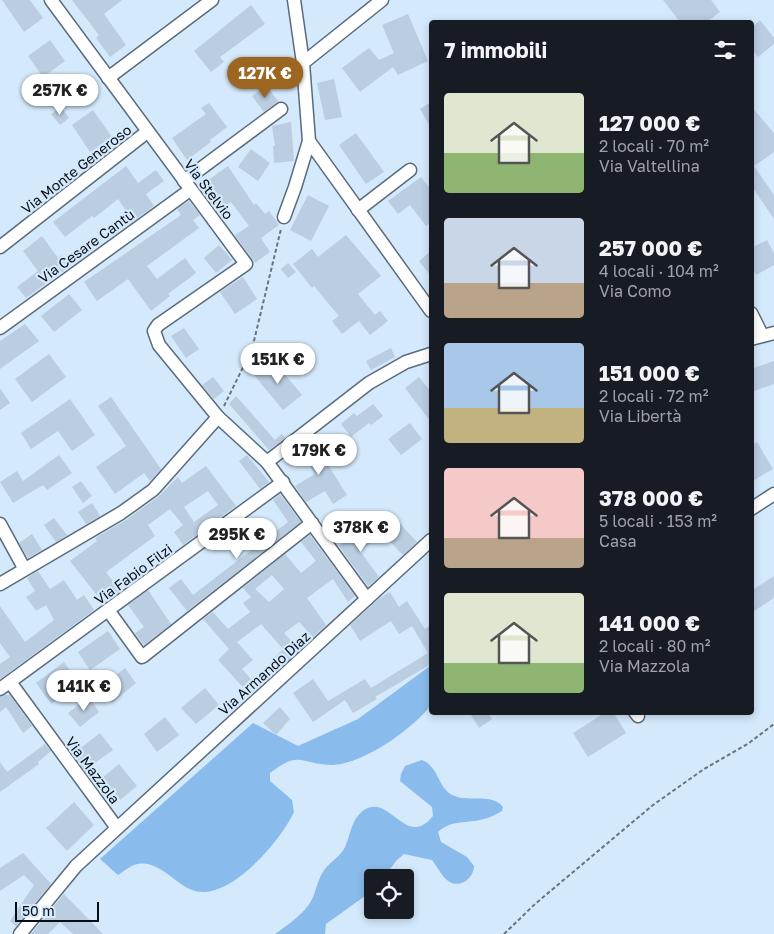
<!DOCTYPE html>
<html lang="it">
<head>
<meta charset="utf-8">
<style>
	body { margin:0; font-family:"Golos Text",sans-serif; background:#20242c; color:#f1f3f6; height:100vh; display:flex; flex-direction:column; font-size:19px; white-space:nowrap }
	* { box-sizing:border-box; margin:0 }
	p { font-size:16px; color:#9ea1a6 }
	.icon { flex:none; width:28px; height:28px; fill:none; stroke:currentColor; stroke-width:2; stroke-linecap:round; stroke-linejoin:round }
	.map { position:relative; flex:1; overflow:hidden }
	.details { position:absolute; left:429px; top:20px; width:325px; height:695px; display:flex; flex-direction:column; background:#171b24; border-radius:5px; box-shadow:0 2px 8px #0003 }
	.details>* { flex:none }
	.buttons { position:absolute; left:364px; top:869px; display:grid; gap:10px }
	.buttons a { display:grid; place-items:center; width:50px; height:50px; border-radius:5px; background:#171b24; box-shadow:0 2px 8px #0003; font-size:25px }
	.scale { position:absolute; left:15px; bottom:12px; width:84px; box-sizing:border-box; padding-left:5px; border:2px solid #080e15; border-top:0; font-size:14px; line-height:18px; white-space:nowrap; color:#080e15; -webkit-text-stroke:4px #d4e9fc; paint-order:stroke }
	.price { position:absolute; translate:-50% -42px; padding:0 11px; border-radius:18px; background:#fff; color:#222; font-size:16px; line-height:32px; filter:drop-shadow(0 1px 2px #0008) }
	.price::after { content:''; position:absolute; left:50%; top:30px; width:15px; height:11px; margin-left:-8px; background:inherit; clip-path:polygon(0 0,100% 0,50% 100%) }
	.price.active { background:#9c6520; color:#fff }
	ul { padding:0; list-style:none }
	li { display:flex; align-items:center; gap:15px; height:125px; padding:0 15px }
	li span { display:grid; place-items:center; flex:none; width:140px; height:100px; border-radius:5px; color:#555 }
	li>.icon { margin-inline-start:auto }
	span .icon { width:60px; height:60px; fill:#fffc; stroke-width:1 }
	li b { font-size:21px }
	h2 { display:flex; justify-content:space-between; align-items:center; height:60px; padding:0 15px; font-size:21px }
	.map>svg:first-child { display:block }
</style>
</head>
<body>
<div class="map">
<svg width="774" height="934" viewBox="0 0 774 934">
	<rect width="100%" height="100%" fill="#d4e9fc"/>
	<g fill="#89bcec">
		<path d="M430,666L431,705C413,729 362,765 331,765C300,764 300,750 270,773V781L292,800L294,812C281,840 231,900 195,891C176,886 160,860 138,864C131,865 124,871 118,875L100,859L253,723L298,746L358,719Z"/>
		<path d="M422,760C438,767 437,783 449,793C465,805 490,791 503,807L502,811C496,814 490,818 484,819C467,824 452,819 438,832L441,842L467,857L474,866C474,872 470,879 464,882C447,890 440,870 432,860L404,854L397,860L384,877L372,878V891L326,924L325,934H275C288,925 307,912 313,897C317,888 318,878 325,869C331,861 341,856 345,847C351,834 351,819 364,810C390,793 406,850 433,816L432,807L400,781L401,774L405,766Z"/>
	</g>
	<g fill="#bacde1" fill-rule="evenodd">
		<polygon points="2,0 30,0 43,18 24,32"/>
		<polygon points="72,0 122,0 104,14 126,45 110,57 96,38 99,35"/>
		<polygon points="663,0 711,0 720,12 707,22 680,22"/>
		<polygon points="251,5 265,24 220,57 224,62 211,72 194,51"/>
		<polygon points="408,14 428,61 398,75 393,67 360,92 342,68 369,48 379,60 394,53 382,25"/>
		<polygon points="760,20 774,38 774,44 758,57 751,48 751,28"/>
		<polygon points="50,40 65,61 43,77 28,56"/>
		<polygon points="272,62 284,78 275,85 263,69"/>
		<polygon points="73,78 83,92 64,106 54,91"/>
		<polygon points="334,79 342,117 325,120 317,83"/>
		<polygon points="266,85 278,101 264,112 252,96"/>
		<polygon points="431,102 431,128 420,109"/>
		<polygon points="209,103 227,127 210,140 211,142 187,160 172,138 206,114 201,108"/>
		<polygon points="751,106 774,133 774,152 754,166 774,195 774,219 751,185"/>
		<polygon points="61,107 69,118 60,125 51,114"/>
		<polygon points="93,110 112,137 90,152 72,125"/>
		<polygon points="291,122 294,161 274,163 273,146 275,146 272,126"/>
		<polygon points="356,133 384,172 366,184 339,145"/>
		<polygon points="251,149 270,163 258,181 238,167"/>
		<polygon points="126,166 138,183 156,170 164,181 146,194 154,206 133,221 118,199 94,218 92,216 65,237 53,222"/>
		<polygon points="228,166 254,205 256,203 265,214 269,211 279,225 261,238 270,252 255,263 235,235 249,226 231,202 225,206 207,181"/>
		<polygon points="421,177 431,190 431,222 426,226 410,205 398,214 388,201"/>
		<polygon points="308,195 329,206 311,241 290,230"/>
		<polygon points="189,201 200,215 193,220 199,228 147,266 157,279 185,258 196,273 168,294 170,296 151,311 128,279 97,301 84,282 181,215 177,209"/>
		<polygon points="346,235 381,276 358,294 375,315 380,311 388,321 370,335 359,321 342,334 332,321 339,316 314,286 312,288 293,264 312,249 318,257"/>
		<polygon points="42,236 58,258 61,255 69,267 26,298 17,287 38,271 23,251"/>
		<polygon points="767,240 774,253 774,265 756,275 751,266 751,248"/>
		<polygon points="219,245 232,260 216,273 204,258"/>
		<polygon points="431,251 431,276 419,261"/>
		<polygon points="288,263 296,272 288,278 281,269"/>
		<polygon points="243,277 257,299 235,314 220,292"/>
		<polygon points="69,294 82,310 54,332 41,316"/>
		<polygon points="25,324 39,341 0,369 0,341"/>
		<polygon points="184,328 199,349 186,358 171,336"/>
		<polygon points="391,348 395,357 371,370 366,361"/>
		<polygon points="49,354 66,377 32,402 15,379"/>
		<polygon points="273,360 302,395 283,410 254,375"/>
		<polygon points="774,361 774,384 751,392 751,369"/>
		<polygon points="213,377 224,391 214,399 202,385"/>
		<polygon points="419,377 431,392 431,422 405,388"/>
		<polygon points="0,388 10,403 0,410"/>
		<polygon points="236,396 275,440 282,434 285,438 269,450 229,404"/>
		<polygon points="111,397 161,469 150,481 144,473 115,494 96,467 126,446 98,406"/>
		<polygon points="70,399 95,435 72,451 58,431 31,449 21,433"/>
		<polygon points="373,404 383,416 371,425 369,423 351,437 341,424 354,413 357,416"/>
		<polygon points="410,423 422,439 401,455 388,439"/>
		<polygon points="311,438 347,495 333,504 325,491 306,502 295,486 315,474 298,448"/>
		<polygon points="757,442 773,469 751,482 751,446"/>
		<polygon points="59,455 72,473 47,490 43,485 13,503 0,482 17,471 23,481"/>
		<polygon points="247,455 269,482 260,489 239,461"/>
		<path d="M206,466L236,506L183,545L174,532L183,525L170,509L148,525L155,536L106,572L120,591L103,603L70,561L97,541L95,538L126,520L158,497L178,477L182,483ZM208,491L218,505L194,522L184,507Z"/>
		<polygon points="81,481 92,496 83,503 72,487"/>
		<polygon points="280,494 301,522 187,611 169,588 181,579 193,595 288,522 273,500"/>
		<polygon points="92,503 100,516 86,524 78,512"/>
		<polygon points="392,515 417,542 403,555 378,529"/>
		<polygon points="54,518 67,535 56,542 44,525"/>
		<polygon points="372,524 380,536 360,551 379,577 368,586 339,546"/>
		<polygon points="32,534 42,550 28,558 19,543"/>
		<path d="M310,535L355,596L348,602L333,579L307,598L326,625L313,637L299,622L284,633L299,650L276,672L269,663L283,649L261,624L237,642L253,660L242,669L258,687L250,695L218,660L229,649L203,619L213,612L228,629L250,612L243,603L251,597L243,588L285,554L301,573L316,561L301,542ZM272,575L284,589L269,602L255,589Z"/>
		<polygon points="38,571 50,589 64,580 77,600 84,595 94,610 0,679 0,664 10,657 0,643 0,606 25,642 54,620 46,605 36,611 26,597 35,591 27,578"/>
		<polygon points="774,576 774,598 751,613 751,591"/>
		<polygon points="148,590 171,624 144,645 135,633 144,627 128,605"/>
		<polygon points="390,592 399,607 407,601 425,629 431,625 431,664 375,697 377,699 353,713 345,700 313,722 293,693 313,679 328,701 365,679 371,688 428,653 412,626 399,634 391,621 360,641 350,625 380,598"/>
		<polygon points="108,631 120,649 90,670 78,652"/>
		<polygon points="64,662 78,682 78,685 51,704 36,683"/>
		<polygon points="125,668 136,683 112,703 101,687"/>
		<polygon points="205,688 219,705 196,724 181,708"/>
		<polygon points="6,695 10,695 32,726 23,733 6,707 0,712 0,697"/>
		<polygon points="89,697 99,712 80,727 68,713"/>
		<polygon points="280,707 290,719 276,735 263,723"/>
		<polygon points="469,712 487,712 492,719 479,728"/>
		<polygon points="606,712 613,712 626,733 588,757 573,733"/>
		<polygon points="165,717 179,735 157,752 144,734"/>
		<polygon points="100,733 113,750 85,770 73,754"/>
		<polygon points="45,744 51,751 38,762 39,764 0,792 0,762 7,772"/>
		<polygon points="119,764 137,786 120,800 102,778"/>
		<polygon points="74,802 94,825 67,851 46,828"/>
		<polygon points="23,853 51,884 16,926 10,921 34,885 24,875 0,891 0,868"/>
		<polygon points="64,894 103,934 73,934 60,922 48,934 31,934"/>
	</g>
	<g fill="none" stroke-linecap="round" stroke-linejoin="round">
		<g stroke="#596b7c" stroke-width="15">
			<g id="minor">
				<polyline points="51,0 246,264 158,325 154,331 159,345 218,417 267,462 367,599"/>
				<polyline points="294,0 303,63 309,141 431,311"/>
				<polyline points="303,63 382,0"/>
				<polyline points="108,78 212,0"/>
				<polyline points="184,181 281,109"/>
				<polyline points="358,210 410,170"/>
				<polyline points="284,217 295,187 309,141"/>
				<polyline points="0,247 147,132"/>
				<polyline points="751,313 762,335"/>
				<polyline points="0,328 190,190"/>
				<polyline points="751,339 774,333"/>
				<polyline points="267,462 369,383 406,362 431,354"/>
				<polyline points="751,509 774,494"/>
				<polyline points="0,524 24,568"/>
				<polyline points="0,584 121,513 153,490 218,417"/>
				<polyline points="108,610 142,657 312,523"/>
				<polyline points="10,682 117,828"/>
				<polyline points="0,689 283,482"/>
				<polyline points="635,712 638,716"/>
				<polyline points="20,934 76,866 431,540"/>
			</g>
		</g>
		<g stroke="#677481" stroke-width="2" stroke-dasharray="4 2.5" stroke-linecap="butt">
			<polyline points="224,406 252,349 281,229"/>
			<polyline points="504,934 535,904 653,805 704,769 749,743 774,724"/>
		</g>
		<use href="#minor" stroke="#fff" stroke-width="12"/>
	</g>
	<g text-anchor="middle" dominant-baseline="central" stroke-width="4.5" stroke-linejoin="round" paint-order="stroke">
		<g font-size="14" fill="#080e15" stroke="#d4e9fc">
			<text transform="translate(76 169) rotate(-38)">Via Monte Generoso</text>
			<text transform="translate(209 189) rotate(53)">Via Stelvio</text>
			<text transform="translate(86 246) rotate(-36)">Via Cesare Cantù</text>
			<text transform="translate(133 574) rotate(-36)">Via Fabio Filzi</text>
			<text transform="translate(264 673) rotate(-42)">Via Armando Diaz</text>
			<text transform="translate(93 770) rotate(53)">Via Mazzola</text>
		</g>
	</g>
</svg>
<div class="buttons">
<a><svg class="icon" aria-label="locate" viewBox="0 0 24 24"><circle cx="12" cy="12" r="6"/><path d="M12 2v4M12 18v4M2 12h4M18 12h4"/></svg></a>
</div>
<div class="scale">50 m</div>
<b class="price active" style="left:265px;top:99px">127K €</b>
<b class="price" style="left:60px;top:116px">257K €</b>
<b class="price" style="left:278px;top:385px">151K €</b>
<b class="price" style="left:319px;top:476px">179K €</b>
<b class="price" style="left:361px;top:553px">378K €</b>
<b class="price" style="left:237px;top:560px">295K €</b>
<b class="price" style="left:84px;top:712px">141K €</b>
<section class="details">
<h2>7 immobili<svg class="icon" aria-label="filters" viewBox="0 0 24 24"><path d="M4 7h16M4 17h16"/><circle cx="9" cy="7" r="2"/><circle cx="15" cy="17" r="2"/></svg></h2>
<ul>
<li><span style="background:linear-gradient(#dfe7d0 60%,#8fb573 0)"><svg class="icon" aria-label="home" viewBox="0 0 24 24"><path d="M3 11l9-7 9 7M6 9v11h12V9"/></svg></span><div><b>127 000 €</b><p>2 locali · 70 m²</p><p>Via Valtellina</p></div></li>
<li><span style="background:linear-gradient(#c9d6e8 65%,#b9a48a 0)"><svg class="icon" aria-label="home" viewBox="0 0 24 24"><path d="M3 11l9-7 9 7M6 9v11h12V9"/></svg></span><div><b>257 000 €</b><p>4 locali · 104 m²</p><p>Via Como</p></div></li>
<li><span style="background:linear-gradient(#a9c7e8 65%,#c2b280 0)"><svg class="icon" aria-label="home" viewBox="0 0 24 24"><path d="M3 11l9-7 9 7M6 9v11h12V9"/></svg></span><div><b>151 000 €</b><p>2 locali · 72 m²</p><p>Via Libertà</p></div></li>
<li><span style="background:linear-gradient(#f6c9c9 70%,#b9a48a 0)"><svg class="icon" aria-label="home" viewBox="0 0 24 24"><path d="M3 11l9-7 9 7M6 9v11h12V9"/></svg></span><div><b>378 000 €</b><p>5 locali · 153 m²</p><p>Casa</p></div></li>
<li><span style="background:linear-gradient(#dfe7d0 70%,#8fb573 0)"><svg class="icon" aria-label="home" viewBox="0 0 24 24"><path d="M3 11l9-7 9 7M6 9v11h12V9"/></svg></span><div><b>141 000 €</b><p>2 locali · 80 m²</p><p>Via Mazzola</p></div></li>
</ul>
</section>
</div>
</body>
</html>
